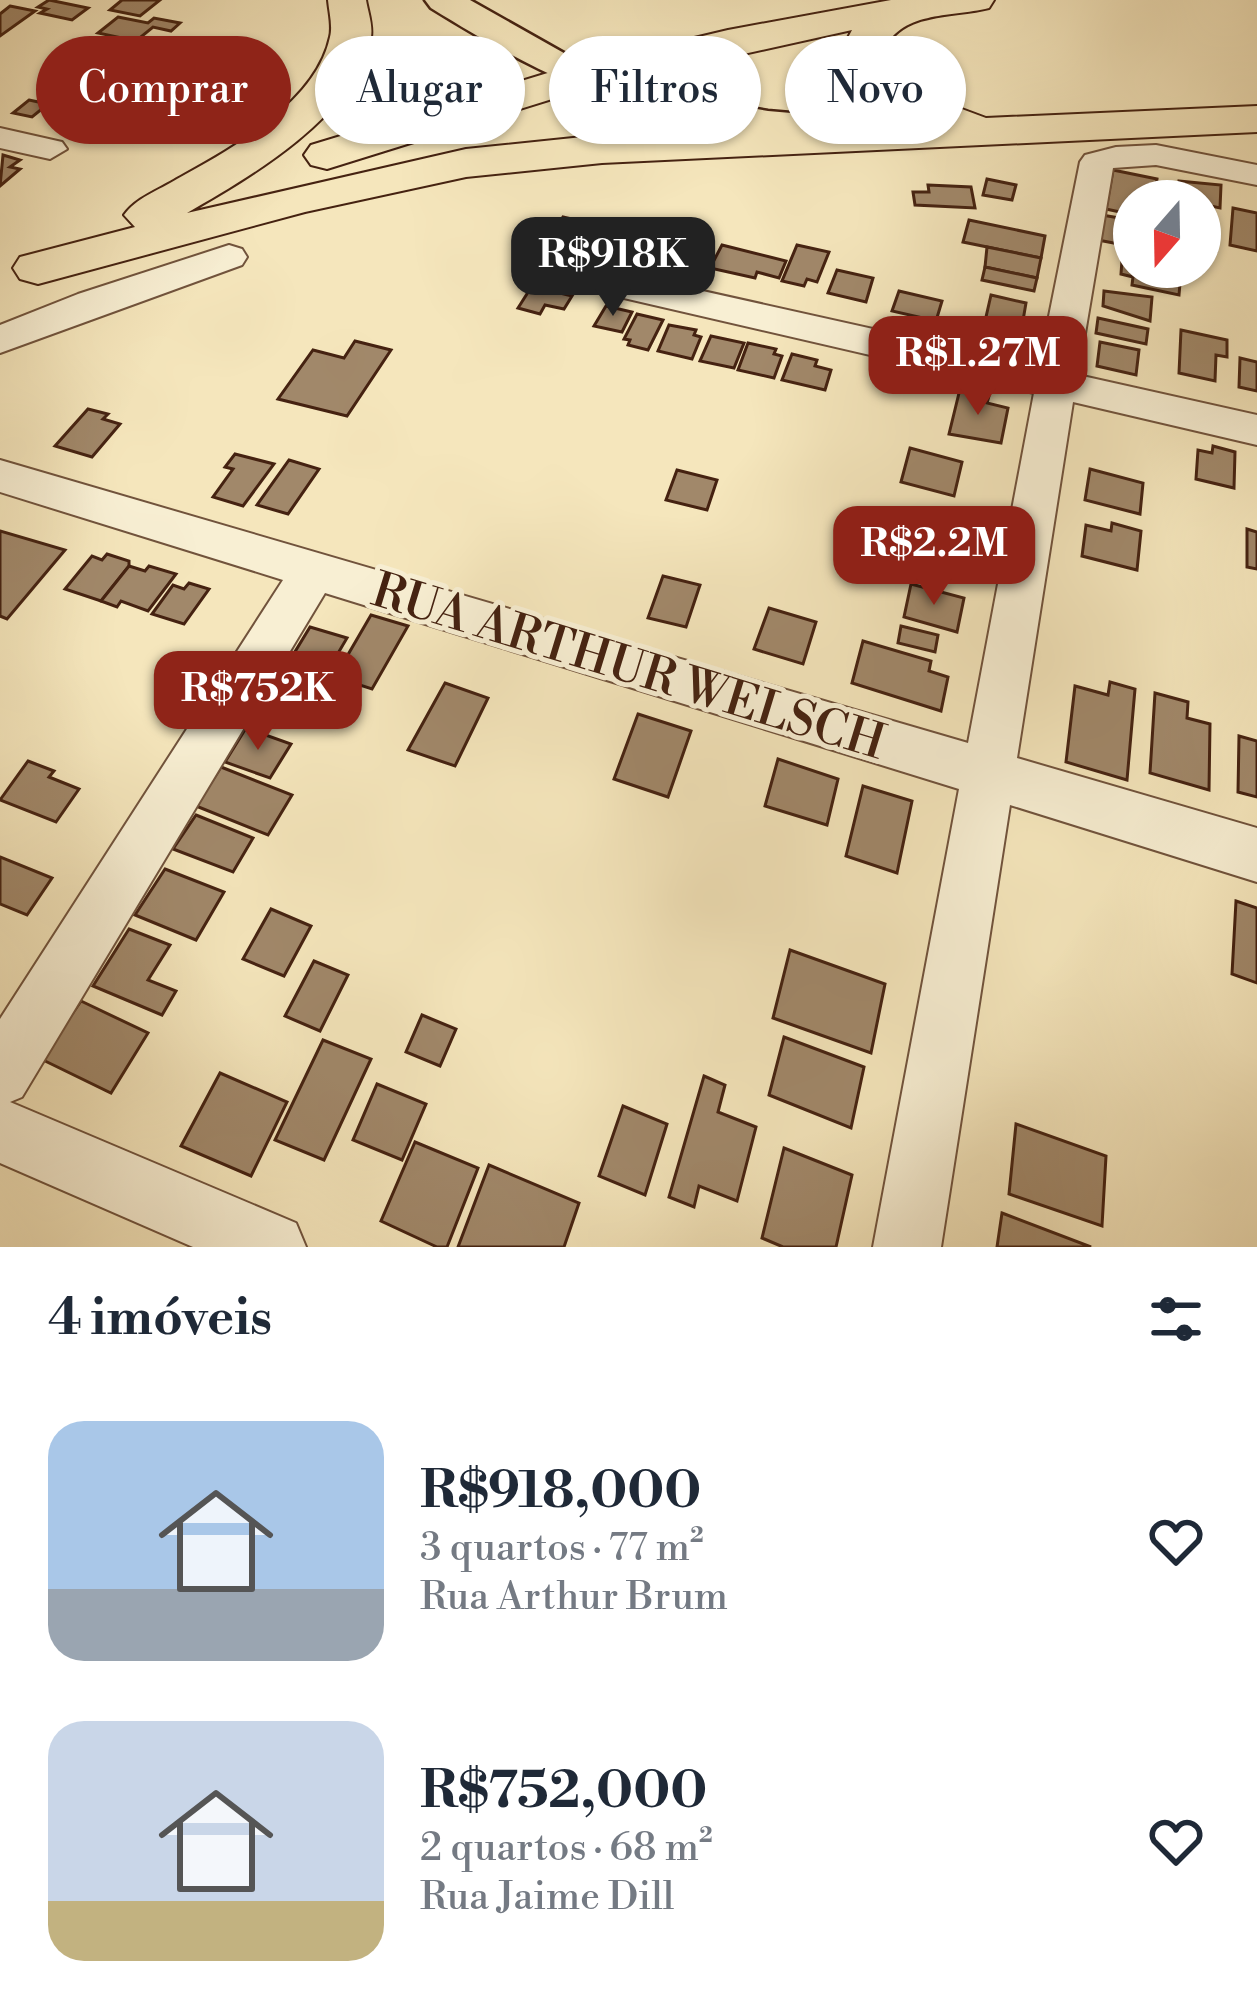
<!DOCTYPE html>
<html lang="pt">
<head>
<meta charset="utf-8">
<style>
	body { margin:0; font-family:"Libre Bodoni",serif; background:#f2f2f3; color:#1f2937; height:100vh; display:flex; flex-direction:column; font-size:45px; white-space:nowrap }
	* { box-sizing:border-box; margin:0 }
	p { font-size:39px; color:#747a83 }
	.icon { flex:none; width:66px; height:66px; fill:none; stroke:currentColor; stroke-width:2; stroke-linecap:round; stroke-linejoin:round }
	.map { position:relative; height:1247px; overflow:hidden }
	.details { display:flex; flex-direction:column; background:#fff; flex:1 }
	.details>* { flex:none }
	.hud { position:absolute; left:36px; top:36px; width:1185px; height:108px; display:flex; gap:24px }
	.needle { width:78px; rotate:200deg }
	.buttons { position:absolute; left:1113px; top:180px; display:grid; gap:24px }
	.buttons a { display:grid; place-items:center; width:108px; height:108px; border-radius:50%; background:#fff; box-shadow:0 3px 9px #0004; font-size:60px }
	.price { position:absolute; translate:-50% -102px; padding:0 27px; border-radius:24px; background:#8f2418; color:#fff; font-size:39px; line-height:78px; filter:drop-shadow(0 3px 6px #0008) }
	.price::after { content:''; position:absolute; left:50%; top:72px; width:36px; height:27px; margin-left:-18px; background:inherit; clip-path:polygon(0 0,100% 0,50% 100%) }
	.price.on { background:#222; color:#fff }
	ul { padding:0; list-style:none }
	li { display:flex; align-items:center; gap:36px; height:300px; padding:0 48px }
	li span { display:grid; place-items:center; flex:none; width:336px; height:240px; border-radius:36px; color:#555 }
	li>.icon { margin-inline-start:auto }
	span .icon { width:144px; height:144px; fill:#fffc; stroke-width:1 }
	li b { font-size:51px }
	h2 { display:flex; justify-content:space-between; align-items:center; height:144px; padding:0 48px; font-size:51px }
	.pill { padding:0 42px; border-radius:54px; background:#fff; box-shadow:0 3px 9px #0004; font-size:42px; line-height:108px }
	.pill.on { background:#8f2418; color:#fff }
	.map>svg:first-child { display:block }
</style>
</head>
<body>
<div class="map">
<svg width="1257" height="1247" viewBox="0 0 1257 1247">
	<rect width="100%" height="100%" fill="#f5e6bc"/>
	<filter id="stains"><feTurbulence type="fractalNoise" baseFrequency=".00167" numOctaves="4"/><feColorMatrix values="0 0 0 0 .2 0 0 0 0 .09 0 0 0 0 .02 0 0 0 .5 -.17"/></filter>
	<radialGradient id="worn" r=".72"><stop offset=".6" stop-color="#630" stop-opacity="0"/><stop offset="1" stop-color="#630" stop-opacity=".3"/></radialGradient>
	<g fill="#a1886a" stroke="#452211" stroke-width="3">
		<polygon points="49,0 88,8 72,20 40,13 47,9 38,7"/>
		<polygon points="122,0 160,0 140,16 110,10"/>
		<polygon points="10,6 35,11 0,36 0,14"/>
		<polygon points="118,17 148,23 154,18 180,23 171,31 153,27 136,41 98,33"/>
		<polygon points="29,100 48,104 32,117 13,113"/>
		<polygon points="3,155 20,160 10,167 20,169 0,186"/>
		<polygon points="1113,170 1157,179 1154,201 1134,201 1134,215 1106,209"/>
		<polygon points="987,179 1016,185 1012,200 983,195"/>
		<polygon points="1179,181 1221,185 1220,208 1178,199"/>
		<polygon points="928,185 971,187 975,208 915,205 913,192 929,192"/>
		<polygon points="1233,208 1257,213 1257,251 1230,245"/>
		<polygon points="1102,215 1131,220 1134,247 1098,240"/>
		<polygon points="563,217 603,226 590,247 550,237"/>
		<polygon points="969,220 1045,236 1041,258 963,242"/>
		<polygon points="1200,228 1217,231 1216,251 1200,247"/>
		<polygon points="722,245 786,261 779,278 757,272 755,278 710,268"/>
		<polygon points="797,245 829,252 817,282 807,279 804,286 782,281"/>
		<polygon points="987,247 1041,258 1037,278 985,267"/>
		<polygon points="1122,260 1134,262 1134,267 1181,271 1179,295 1132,285 1133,277 1121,274"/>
		<polygon points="985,267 1037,278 1034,291 982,280"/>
		<polygon points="837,270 873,278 866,302 828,293"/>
		<polygon points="532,286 572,296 564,309 545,305 540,314 518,308"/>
		<polygon points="899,291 942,301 936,321 892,311"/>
		<polygon points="1104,291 1152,297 1150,321 1103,306"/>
		<polygon points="991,295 1026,303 1020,338 983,330"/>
		<polygon points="606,306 632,312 622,332 594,326"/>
		<polygon points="637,314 663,320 648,350 628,345 630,340 624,339"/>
		<polygon points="1098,318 1148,329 1146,344 1096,333"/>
		<polygon points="669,325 696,330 694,335 701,337 692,359 658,351"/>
		<polygon points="1181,330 1227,340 1227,357 1216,355 1215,381 1179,373"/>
		<polygon points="711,336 744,343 734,368 700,361"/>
		<polygon points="355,341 391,350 347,416 278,399 313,350 344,358"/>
		<polygon points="1100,342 1139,350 1136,375 1097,366"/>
		<polygon points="748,343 776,349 774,354 782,356 774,378 738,370"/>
		<polygon points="792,354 817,360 815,366 831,370 825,390 782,380"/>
		<polygon points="1240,358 1257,362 1257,391 1239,387"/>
		<polygon points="960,389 989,396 987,403 1008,408 1001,443 949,434"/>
		<polygon points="88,409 108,414 103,419 120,424 92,457 55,446"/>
		<polygon points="1213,446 1235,452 1234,488 1196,479 1198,450 1212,453"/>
		<polygon points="910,448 962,462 954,496 901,482"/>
		<polygon points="235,454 274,464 243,506 213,497 233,469 225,467"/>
		<polygon points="289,460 319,469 288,514 257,505"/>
		<polygon points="1090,469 1143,483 1140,514 1085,500"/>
		<polygon points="677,470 717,480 707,510 666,500"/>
		<polygon points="1112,523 1141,531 1137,570 1082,556 1086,525 1111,531"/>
		<polygon points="928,529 959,537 958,543 978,548 972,578 920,564"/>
		<polygon points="1247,529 1257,532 1257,569 1247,567"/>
		<polygon points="0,531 65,550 7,619 0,616"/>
		<polygon points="107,554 129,561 129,566 101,601 65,589 92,556 102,560"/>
		<polygon points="129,566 145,571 149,566 176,574 148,611 121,601 117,607 101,601"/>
		<polygon points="663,576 700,585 686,627 648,618"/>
		<polygon points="189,583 209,589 184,624 152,614 173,585 184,589"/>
		<polygon points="911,584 964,598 957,632 904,617"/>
		<polygon points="769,608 816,622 803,664 754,649"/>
		<polygon points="371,615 408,626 372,689 335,677"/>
		<polygon points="901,626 938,635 935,652 898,643"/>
		<polygon points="310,627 347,638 327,672 290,660"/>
		<polygon points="863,641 931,661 929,671 948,677 941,711 852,683"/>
		<polygon points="1110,682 1135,689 1127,780 1066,762 1075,686 1108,695"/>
		<polygon points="445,683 488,698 455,766 408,750"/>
		<polygon points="1155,693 1188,702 1187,718 1210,724 1209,790 1150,773"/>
		<polygon points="638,714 691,731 668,797 614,779"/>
		<polygon points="246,728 291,744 270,778 225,762"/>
		<polygon points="1239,736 1257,741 1257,797 1238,792"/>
		<polygon points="778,759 838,779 827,825 765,806"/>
		<polygon points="28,761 54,771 49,777 79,789 56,822 0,800"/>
		<polygon points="221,767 292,795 268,835 196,806"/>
		<polygon points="863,786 912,801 897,873 846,856"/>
		<polygon points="196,815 253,838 233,872 173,849"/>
		<polygon points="0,857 52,878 27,915 0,904"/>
		<polygon points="165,869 224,892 196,940 135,915"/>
		<polygon points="1236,901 1257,908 1257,983 1232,974"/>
		<polygon points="271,909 311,926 284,976 243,959"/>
		<polygon points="129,929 170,945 148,980 176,991 162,1015 93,986"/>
		<polygon points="790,950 885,984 871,1053 773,1018"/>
		<polygon points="314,961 348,975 320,1031 285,1016"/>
		<polygon points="81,1001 148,1033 111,1093 41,1059"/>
		<polygon points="422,1015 456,1029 440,1066 406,1052"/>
		<polygon points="784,1037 864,1067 851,1128 769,1095"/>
		<polygon points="323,1040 371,1059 324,1160 275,1140"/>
		<polygon points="220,1073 287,1102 251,1176 181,1146"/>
		<polygon points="704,1076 725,1085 718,1112 756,1127 737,1201 699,1186 694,1207 669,1197"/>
		<polygon points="377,1084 426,1104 402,1160 353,1140"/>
		<polygon points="623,1106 667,1124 645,1195 599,1176"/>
		<polygon points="1016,1124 1106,1156 1102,1226 1009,1194"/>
		<polygon points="415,1142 478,1168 447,1247 437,1247 381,1221"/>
		<polygon points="784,1148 852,1175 836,1247 783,1247 762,1238"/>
		<polygon points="489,1165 579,1203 564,1247 458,1247"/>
		<polygon points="1002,1213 1091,1247 997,1247"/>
	</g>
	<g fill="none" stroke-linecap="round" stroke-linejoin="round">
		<g stroke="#71533c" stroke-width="4">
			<g id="minor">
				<polygon points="0,128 62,142 67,149 50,159 0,148"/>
				<polygon points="1156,145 1257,165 1257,185 1156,165 1113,168 1078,375 1257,415 1257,445 1073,402 1017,758 1257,828 1257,882 1010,805 941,1247 873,1247 959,789 325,593 22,1097 10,1102 296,1223 306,1247 193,1247 0,1163 0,1019 283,580 0,492 0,460 968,743 1034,393 546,280 533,276 528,268 533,260 546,256 1039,366 1080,162 1085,155 1116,147"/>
				<polygon points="229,245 242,249 247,257 242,265 0,353 0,325 78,294"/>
			</g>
		</g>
		<g stroke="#452211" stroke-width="5">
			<path id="major" d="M425,0H470L578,61L667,93L768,111L883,121L898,125L904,134L898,143C867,151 830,144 798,140C646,123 560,88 431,8Z"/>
		</g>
		<g stroke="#452211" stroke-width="4">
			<path id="highway" d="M328,0H366C368,12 373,25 371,37C357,115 250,177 187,213L466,149L602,135L909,121C876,108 856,84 840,53L852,30L581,90L327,169L311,165L304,155L311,145L551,72L728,30L891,0H994L989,8C948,18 901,10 882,53L894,73L919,93L986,118L1257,106V132L602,163L466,177L305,212L38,284L20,279L13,268L20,257L135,227L124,215C136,198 159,190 177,179C231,149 316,103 330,37C333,26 329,12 328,0Z"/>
		</g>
		<use href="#minor" fill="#f8efd3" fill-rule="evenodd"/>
		<use href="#major" fill="#f5e6bc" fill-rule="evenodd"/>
		<use href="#highway" fill="#f5e6bc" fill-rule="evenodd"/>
	</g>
	<g text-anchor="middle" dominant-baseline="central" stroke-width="10" stroke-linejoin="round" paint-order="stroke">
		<g font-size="48" fill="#452211" stroke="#f8efd3">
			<text transform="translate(628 668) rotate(17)">RUA ARTHUR WELSCH</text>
		</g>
	</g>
	<rect width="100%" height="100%" filter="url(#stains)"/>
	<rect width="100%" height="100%" fill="url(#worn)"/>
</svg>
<div class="buttons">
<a><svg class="needle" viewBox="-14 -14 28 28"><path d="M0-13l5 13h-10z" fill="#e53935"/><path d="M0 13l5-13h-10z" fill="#747a83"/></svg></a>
</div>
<b class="price on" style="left:613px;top:319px">R$918K</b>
<b class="price" style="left:978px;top:418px">R$1.27M</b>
<b class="price" style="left:934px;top:608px">R$2.2M</b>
<b class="price" style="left:258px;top:753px">R$752K</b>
<div class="hud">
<a class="pill on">Comprar</a>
<a class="pill">Alugar</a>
<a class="pill">Filtros</a>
<a class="pill">Novo</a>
</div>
</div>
<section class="details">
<h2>4 imóveis<svg class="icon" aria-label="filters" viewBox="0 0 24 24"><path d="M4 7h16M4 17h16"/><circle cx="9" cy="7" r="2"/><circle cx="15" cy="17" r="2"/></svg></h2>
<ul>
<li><span style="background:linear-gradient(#a9c7e8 70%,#9aa5b1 0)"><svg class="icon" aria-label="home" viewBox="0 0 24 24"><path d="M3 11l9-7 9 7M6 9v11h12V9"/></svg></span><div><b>R$918,000</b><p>3 quartos · 77 m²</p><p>Rua Arthur Brum</p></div><svg class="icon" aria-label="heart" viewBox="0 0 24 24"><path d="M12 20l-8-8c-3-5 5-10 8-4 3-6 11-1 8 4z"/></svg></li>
<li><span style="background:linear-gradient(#c9d6e8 75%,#c2b280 0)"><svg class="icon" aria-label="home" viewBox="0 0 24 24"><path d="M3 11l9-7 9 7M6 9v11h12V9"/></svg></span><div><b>R$752,000</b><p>2 quartos · 68 m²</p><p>Rua Jaime Dill</p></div><svg class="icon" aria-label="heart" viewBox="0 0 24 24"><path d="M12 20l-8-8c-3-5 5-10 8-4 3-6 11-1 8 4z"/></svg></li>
</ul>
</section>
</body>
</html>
